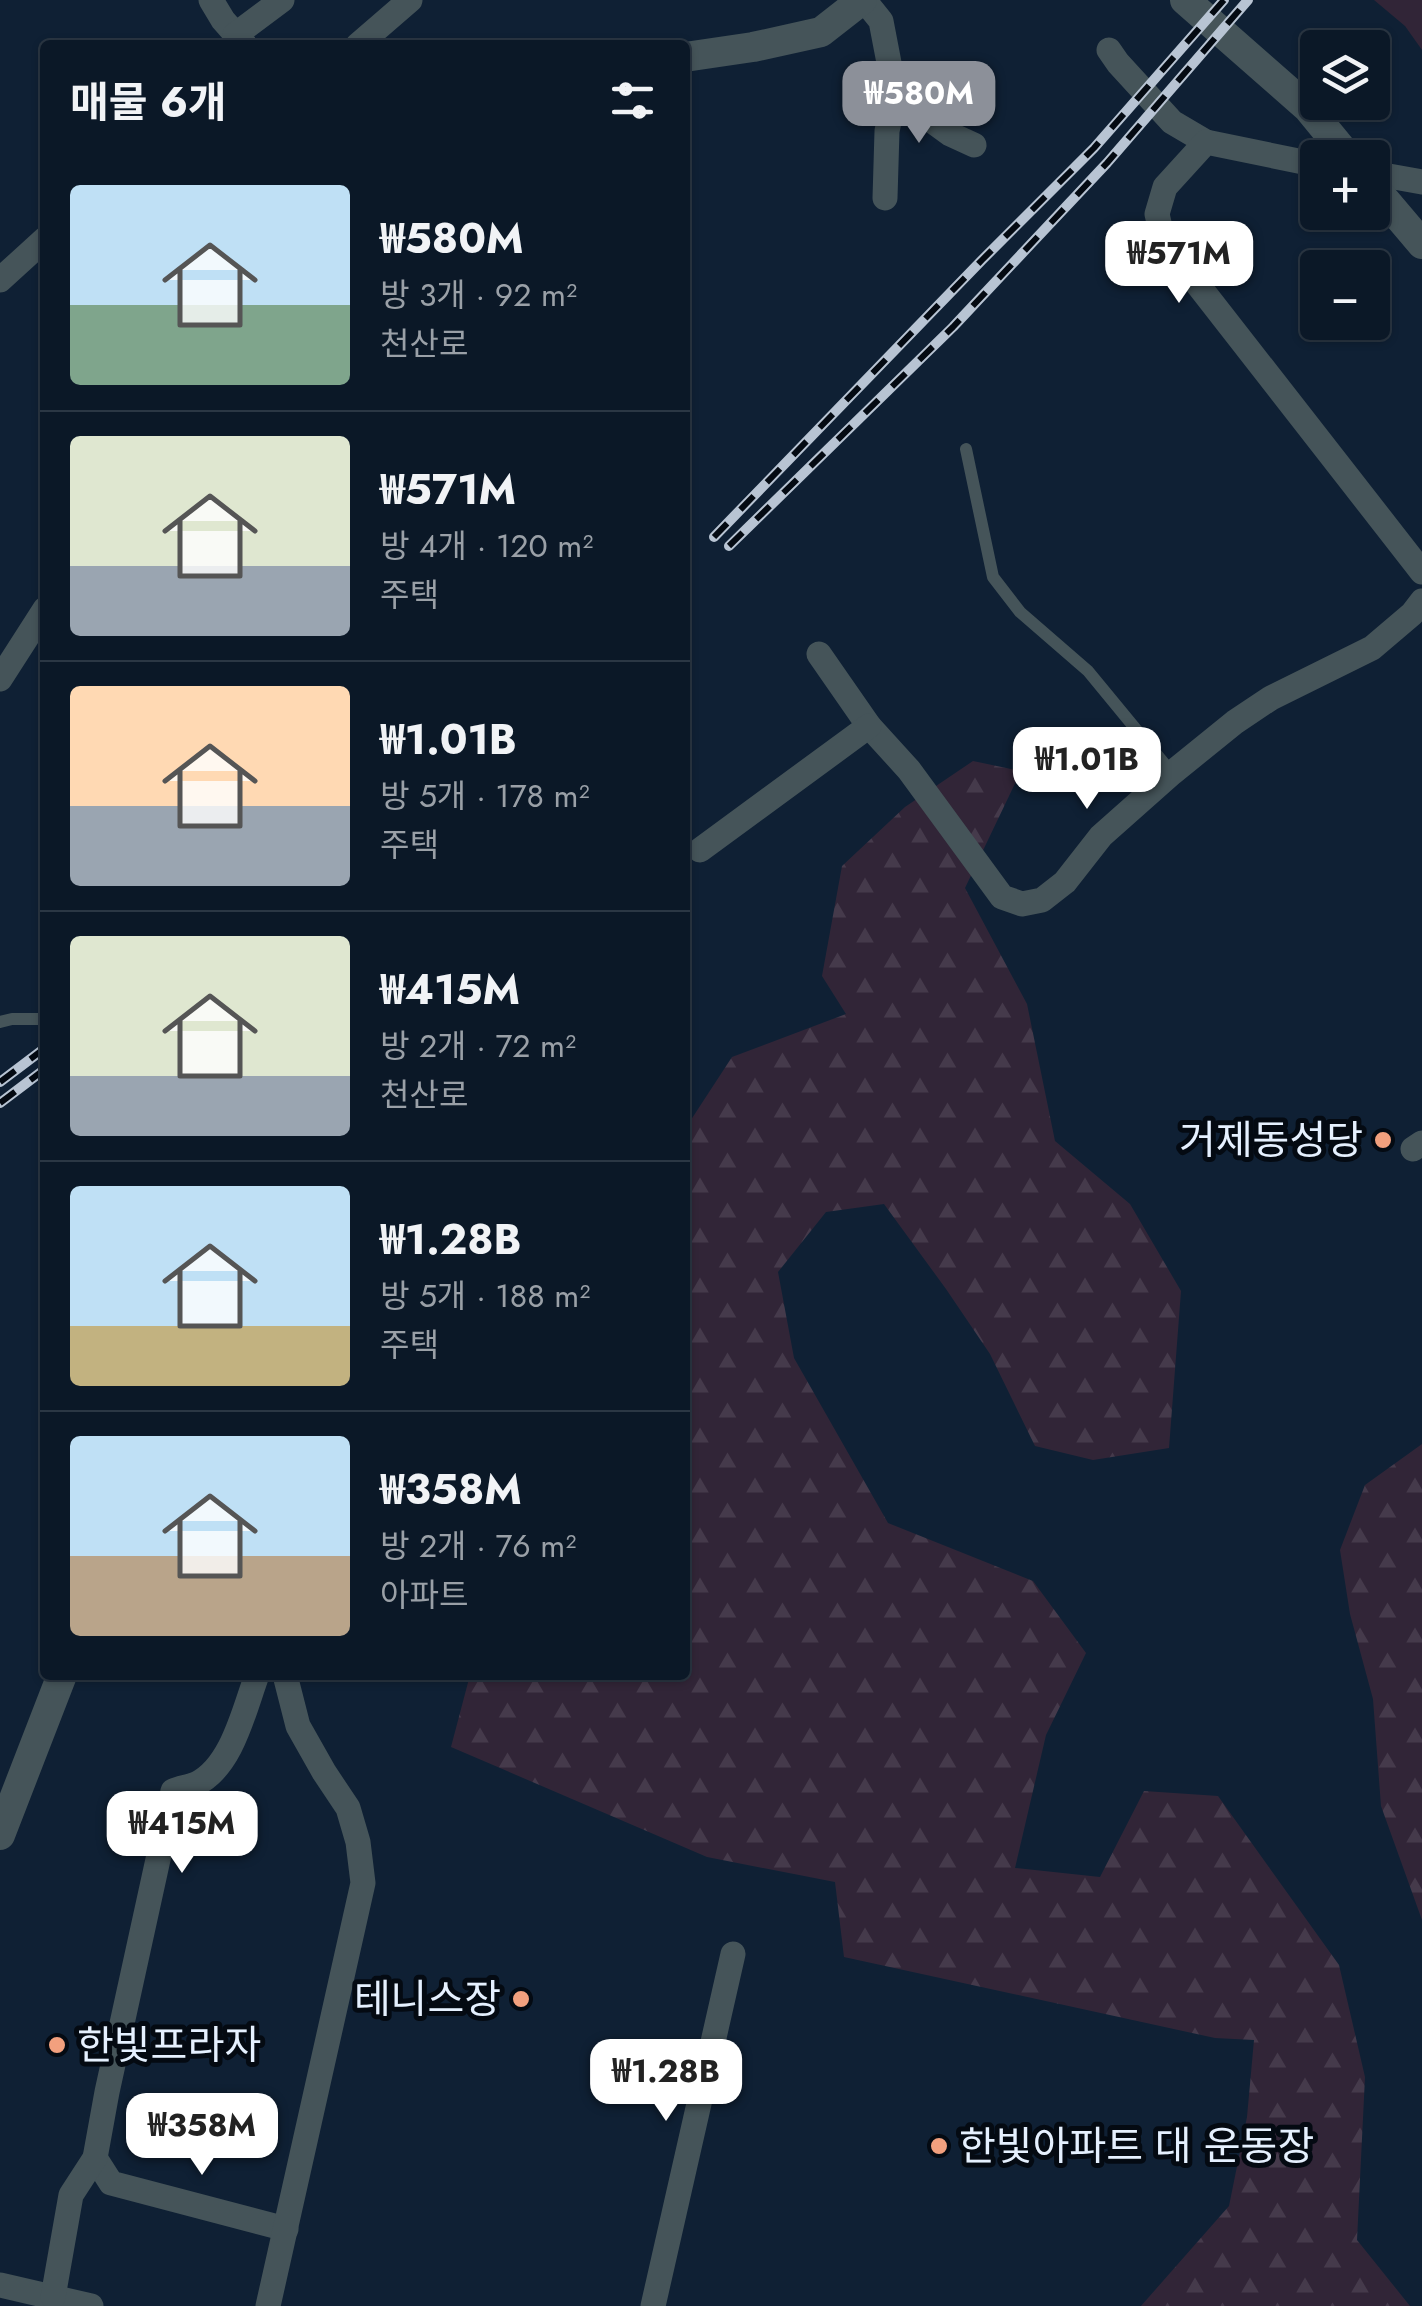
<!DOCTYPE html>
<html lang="ko">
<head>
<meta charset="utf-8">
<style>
	body { margin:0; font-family:Jost,"Noto Sans KR",sans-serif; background:#192533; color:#f1f3f6; height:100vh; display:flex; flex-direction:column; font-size:38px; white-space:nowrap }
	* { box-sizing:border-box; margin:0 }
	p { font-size:32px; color:#9aa0a7 }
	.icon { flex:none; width:55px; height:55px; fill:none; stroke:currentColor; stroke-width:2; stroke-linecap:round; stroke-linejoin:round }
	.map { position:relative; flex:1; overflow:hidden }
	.panel { position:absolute; left:40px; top:40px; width:650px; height:1640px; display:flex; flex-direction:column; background:#0b1827; border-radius:10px; box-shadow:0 2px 8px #0004,0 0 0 2px #2b3744 }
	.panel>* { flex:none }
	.fabs { position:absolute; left:1300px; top:30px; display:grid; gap:20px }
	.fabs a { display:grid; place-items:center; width:90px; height:90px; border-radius:10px; background:#0b1827; box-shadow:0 2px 8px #0004,0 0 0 2px #2b3744; font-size:50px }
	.price { position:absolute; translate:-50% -85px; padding:0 22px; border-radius:20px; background:#fff; color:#222; font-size:32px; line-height:65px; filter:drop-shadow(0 2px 5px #0008) }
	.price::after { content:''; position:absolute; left:50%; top:60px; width:30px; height:22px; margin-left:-15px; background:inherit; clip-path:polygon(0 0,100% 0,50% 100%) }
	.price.on { background:#8c9099; color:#fff }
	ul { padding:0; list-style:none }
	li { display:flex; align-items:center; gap:30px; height:250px; padding:0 30px }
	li+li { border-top:2px solid #2b3744 }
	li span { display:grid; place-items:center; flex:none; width:280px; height:200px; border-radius:10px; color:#555 }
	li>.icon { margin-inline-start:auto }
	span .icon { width:120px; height:120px; fill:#fffc; stroke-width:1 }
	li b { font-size:42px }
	h2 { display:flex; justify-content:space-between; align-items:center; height:120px; padding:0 30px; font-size:42px }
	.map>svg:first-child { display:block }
</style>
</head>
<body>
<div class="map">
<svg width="1422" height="2306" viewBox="0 0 1422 2306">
	<defs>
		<pattern id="forest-firs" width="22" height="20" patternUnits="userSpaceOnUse" patternTransform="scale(2.5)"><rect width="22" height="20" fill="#312537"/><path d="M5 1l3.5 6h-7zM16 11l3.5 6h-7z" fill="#453a4b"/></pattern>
	</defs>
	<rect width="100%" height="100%" fill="#0f2034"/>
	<g fill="url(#forest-firs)">
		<polygon points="973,761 1021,771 965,888 1027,1004 1055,1141 1130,1204 1181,1291 1169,1448 1093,1460 1035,1446 990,1354 946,1289 884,1204 826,1212 778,1272 794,1358 888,1523 1033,1581 1086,1653 1046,1735 1015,1868 1100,1877 1144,1791 1218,1796 1339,1965 1365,2077 1357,2240 1410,2306 1141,2306 1229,2206 1247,2117 1254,2040 1215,2038 844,1957 835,1882 707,1857 451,1747 470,1675 685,1675 685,1129 732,1057 846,1014 822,976 842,866 905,807"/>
		<polygon points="1422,1444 1422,1920 1381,1806 1373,1699 1350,1614 1340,1550 1365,1485"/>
	</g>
	<polygon fill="#312537" points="1374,0 1422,0 1422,50 1405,26"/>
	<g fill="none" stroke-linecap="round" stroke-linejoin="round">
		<g stroke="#455459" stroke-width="12">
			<polyline points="966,449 993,577 1020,612 1088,671 1172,773"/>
			<polyline points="0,1022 12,1019 45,1019"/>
		</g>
		<g stroke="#455459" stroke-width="25">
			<polyline points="211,0 223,20 245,45"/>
			<polyline points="864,0 881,21 895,94 887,131 885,198"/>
			<polyline points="235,35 282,0"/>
			<polyline points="358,45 410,0"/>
			<polyline points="1109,50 1118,63 1172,122 1206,142"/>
			<polyline points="895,94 950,134 974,145"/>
			<polyline points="1318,165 1206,142 1165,187 1157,214 1163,240 1422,572"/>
			<polyline points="1372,173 1422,182"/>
			<polyline points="0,280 45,239"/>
			<polyline points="819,654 869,726 909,770 1002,897 1022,904 1042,900 1065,882 1101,836 1172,773 1235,722 1271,698 1372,648 1412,614 1422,601"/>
			<polyline points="0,679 45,609"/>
			<polyline points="700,850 869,726"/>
			<polyline points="1413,1149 1422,1143"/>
			<polyline points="95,2158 111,2183 286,2229"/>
			<polyline points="0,2285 91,2306"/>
			<path d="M53,2297L71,2195L95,2158L107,2092L173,1791C180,1788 189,1787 196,1784C232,1767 244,1710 257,1675"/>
			<polyline points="268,2306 363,1883 358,1842 348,1808 324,1772 298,1726 285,1675"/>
			<polyline points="653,2306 733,1954"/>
		</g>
		<g stroke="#455459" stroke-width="30">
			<polyline points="1185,0 1308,108 1349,158"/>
			<polyline points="685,57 753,47 821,32 862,0"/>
			<polyline points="1372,185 1422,244"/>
			<polyline points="0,1835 62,1675"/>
		</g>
		<g stroke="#b8c4d3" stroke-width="10">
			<g id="rail">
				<polyline points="714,537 982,260 1094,148 1224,0"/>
				<polyline points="729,546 953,327 1107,163 1248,0"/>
				<polyline points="0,1082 45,1048"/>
				<polyline points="0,1103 45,1069"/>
			</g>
		</g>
		<use href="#rail" stroke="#040a12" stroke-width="6" stroke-dasharray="19" stroke-linecap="butt"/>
	</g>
	<g fill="#f2a07e" stroke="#040a12" stroke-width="4">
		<circle cx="1383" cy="1140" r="10"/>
		<circle cx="521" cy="1999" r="10"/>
		<circle cx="57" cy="2045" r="10"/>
		<circle cx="939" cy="2146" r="10"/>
	</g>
	<g text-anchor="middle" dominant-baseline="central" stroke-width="10" stroke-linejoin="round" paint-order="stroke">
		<g font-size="40" fill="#e5f0fe" stroke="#040a12" text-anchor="end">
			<text x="1363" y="1140">거제동성당</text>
			<text x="501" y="1999">테니스장</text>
			<text x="77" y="2045" text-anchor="start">한빛프라자</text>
			<text x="959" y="2146" text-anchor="start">한빛아파트 대 운동장</text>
		</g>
	</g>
</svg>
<div class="fabs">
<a><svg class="icon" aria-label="layers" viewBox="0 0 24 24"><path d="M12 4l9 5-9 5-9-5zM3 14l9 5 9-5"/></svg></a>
<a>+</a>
<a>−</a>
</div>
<b class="price on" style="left:919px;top:146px">₩580M</b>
<b class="price" style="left:1179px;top:306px">₩571M</b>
<b class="price" style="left:1087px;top:812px">₩1.01B</b>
<b class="price" style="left:182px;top:1876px">₩415M</b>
<b class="price" style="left:666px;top:2124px">₩1.28B</b>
<b class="price" style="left:202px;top:2178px">₩358M</b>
<section class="panel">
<h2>매물 6개<svg class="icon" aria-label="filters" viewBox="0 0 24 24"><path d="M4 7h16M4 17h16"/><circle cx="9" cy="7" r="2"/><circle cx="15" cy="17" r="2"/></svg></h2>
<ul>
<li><span style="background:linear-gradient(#bfe0f5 60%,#7fa58c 0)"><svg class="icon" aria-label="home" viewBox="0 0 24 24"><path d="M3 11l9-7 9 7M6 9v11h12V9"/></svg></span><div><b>₩580M</b><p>방 3개 · 92 m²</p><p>천산로</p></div></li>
<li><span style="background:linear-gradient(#dfe7d0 65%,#9aa5b1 0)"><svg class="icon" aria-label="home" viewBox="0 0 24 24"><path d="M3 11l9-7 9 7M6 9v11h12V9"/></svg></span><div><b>₩571M</b><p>방 4개 · 120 m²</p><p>주택</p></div></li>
<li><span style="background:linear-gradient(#ffd9b3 60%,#9aa5b1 0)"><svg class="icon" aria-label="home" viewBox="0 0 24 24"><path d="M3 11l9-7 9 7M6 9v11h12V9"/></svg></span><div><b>₩1.01B</b><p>방 5개 · 178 m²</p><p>주택</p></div></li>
<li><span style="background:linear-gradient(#dfe7d0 70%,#9aa5b1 0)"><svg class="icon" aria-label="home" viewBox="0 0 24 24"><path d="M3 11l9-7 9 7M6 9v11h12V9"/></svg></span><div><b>₩415M</b><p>방 2개 · 72 m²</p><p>천산로</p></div></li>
<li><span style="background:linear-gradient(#bfe0f5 70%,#c2b280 0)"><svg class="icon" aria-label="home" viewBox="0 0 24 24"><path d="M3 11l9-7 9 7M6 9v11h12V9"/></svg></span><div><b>₩1.28B</b><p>방 5개 · 188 m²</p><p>주택</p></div></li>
<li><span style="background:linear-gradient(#bfe0f5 60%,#b9a48a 0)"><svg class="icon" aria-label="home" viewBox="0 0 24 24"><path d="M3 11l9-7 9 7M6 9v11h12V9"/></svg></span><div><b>₩358M</b><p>방 2개 · 76 m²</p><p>아파트</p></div></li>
</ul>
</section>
</div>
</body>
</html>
